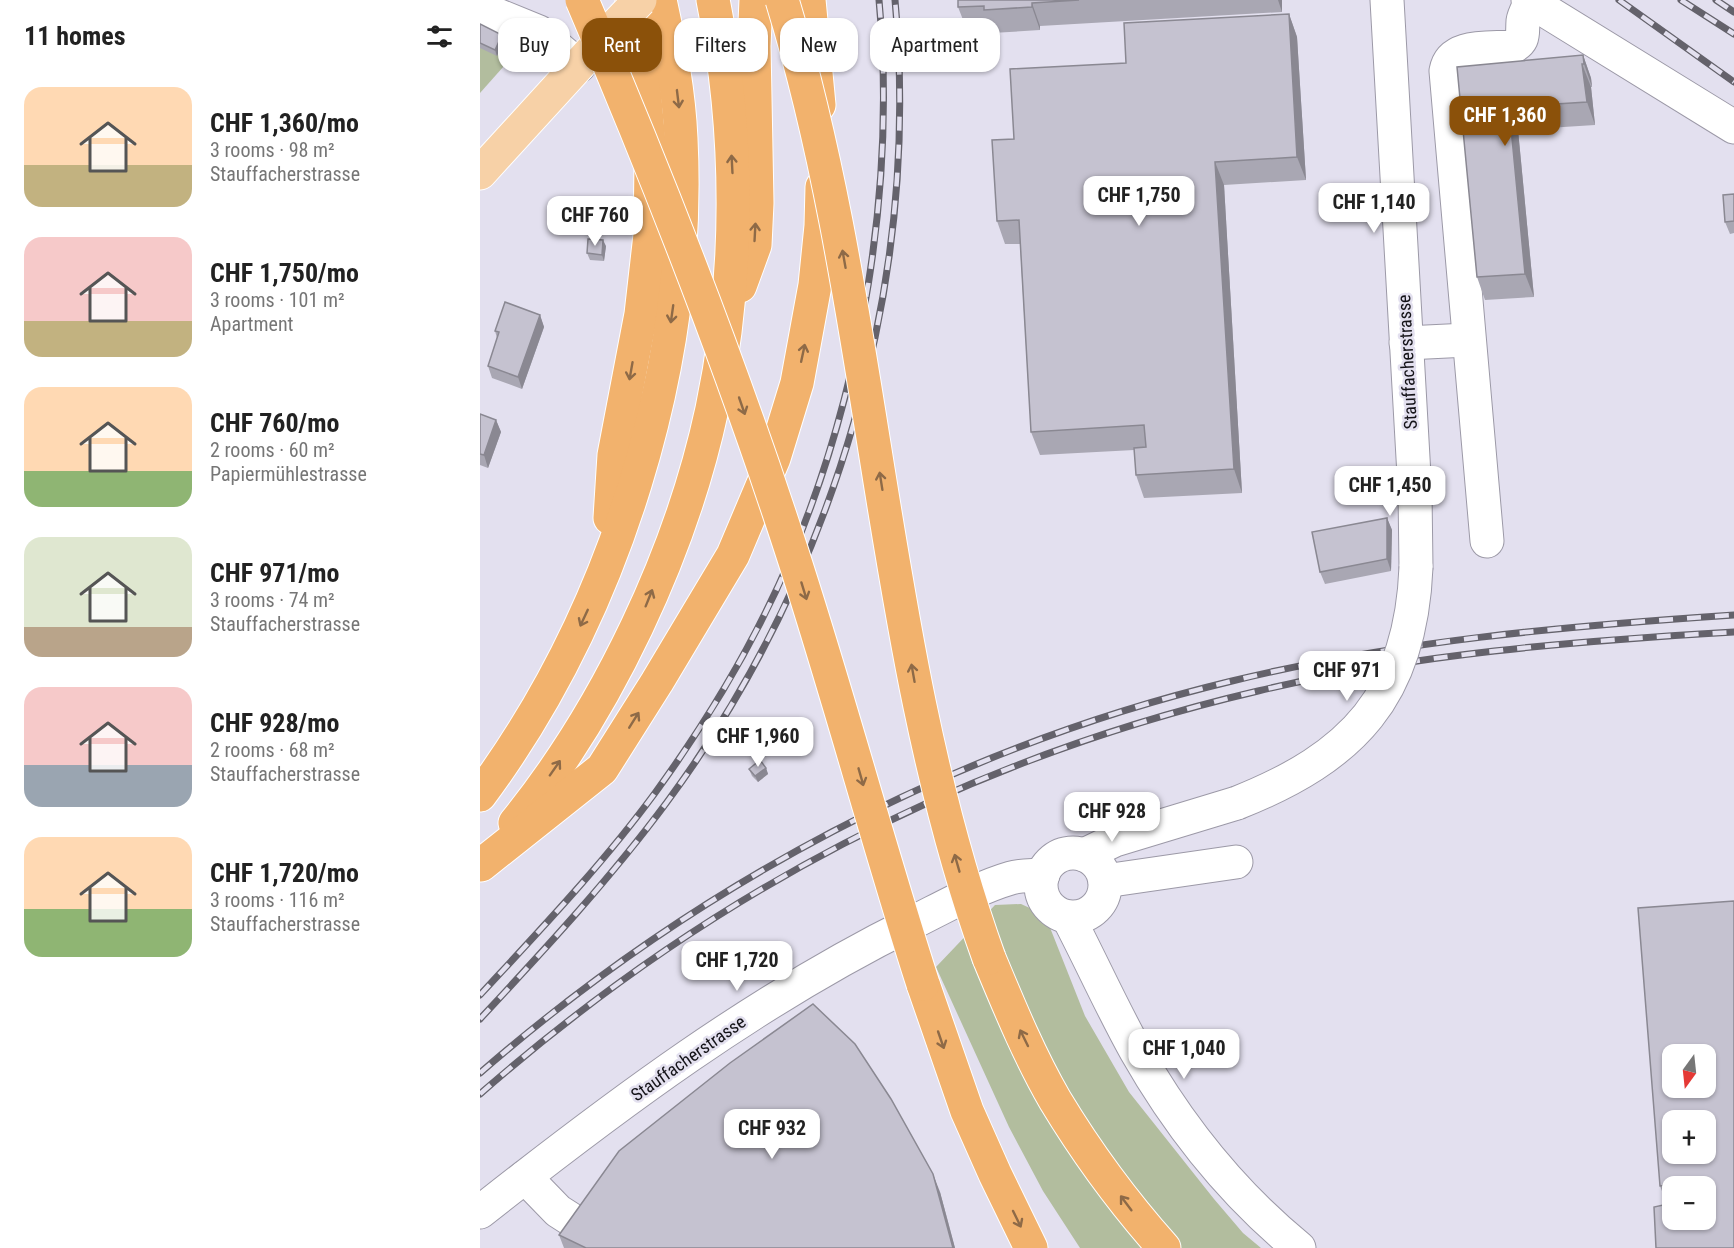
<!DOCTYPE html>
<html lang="en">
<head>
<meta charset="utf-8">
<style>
	body { margin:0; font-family:"Roboto Condensed",sans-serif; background:#f6f6f6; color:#222; height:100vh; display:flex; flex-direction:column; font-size:22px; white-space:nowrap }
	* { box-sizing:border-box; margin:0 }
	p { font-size:20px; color:#767676 }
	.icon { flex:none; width:33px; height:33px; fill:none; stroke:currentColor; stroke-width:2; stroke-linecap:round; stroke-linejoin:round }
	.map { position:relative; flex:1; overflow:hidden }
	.drawer { display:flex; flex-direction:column; background:#fff; width:480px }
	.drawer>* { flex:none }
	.hud { position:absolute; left:18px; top:18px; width:570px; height:54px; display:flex; gap:12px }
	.needle { width:39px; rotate:195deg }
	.fabs { position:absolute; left:1182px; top:1044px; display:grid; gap:12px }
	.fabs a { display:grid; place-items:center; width:54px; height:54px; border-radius:12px; background:#fff; box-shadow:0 2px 4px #0004; font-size:30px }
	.price { position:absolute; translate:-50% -51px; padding:0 14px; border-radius:12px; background:#fff; color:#222; font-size:20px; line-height:39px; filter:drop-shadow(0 2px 3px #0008) }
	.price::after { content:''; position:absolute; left:50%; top:36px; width:18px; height:14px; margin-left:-9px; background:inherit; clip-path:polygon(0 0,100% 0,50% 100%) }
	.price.current { background:#8b510a; color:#fff }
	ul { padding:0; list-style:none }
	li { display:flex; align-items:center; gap:18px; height:150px; padding:0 24px }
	li span { display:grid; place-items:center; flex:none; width:168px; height:120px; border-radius:18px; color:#555 }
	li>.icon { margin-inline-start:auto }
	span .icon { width:72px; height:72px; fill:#fffc; stroke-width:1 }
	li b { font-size:26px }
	h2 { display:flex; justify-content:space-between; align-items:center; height:72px; padding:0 24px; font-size:26px }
	.tag { padding:0 21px; border-radius:18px; background:#fff; box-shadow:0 2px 4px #0004; font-size:21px; line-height:54px }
	.tag.current { background:#8b510a; color:#fff }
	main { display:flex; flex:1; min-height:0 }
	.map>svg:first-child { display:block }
</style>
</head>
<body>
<main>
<section class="drawer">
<h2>11 homes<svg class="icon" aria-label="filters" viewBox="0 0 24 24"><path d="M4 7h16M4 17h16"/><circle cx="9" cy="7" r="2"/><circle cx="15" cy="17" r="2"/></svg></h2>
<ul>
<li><span style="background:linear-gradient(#ffd9b3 65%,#c2b280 0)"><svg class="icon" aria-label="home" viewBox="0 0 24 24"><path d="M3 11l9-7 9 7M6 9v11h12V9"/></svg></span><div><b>CHF 1,360/mo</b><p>3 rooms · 98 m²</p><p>Stauffacherstrasse</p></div></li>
<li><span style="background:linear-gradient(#f6c9c9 70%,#c2b280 0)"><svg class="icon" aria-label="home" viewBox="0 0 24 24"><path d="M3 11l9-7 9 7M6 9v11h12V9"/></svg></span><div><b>CHF 1,750/mo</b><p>3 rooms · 101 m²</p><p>Apartment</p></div></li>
<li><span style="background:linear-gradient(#ffd9b3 70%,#8fb573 0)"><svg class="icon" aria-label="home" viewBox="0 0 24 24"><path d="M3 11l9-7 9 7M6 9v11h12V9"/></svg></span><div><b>CHF 760/mo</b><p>2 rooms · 60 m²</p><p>Papiermühlestrasse</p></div></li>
<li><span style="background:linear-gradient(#dfe7d0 75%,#b9a48a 0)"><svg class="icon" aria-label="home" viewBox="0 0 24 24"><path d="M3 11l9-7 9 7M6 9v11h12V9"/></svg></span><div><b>CHF 971/mo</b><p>3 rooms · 74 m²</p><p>Stauffacherstrasse</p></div></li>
<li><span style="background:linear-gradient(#f6c9c9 65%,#9aa5b1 0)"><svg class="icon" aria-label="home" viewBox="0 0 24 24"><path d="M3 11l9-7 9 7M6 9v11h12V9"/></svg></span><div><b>CHF 928/mo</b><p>2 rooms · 68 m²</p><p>Stauffacherstrasse</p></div></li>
<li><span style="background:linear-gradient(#ffd9b3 60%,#8fb573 0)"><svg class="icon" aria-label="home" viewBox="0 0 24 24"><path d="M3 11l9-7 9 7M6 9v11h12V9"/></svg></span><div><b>CHF 1,720/mo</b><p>3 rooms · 116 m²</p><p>Stauffacherstrasse</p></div></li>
</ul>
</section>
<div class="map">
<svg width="1254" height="1248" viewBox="0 0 1254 1248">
	<rect width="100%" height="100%" fill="#e3e0ef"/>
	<g fill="#b2bd9e">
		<polygon points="0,28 40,48 0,93"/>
		<polygon points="541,904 565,915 605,1016 649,1092 734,1199 763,1233 781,1248 600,1248 563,1191 529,1127 456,967 515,905"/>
	</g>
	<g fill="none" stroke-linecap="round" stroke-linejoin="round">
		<g stroke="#9c99a7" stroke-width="35">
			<g id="minor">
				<polyline points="907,0 935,493 936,567"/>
				<polyline points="1048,0 1254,127"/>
				<polyline points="0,8 59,32 99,66"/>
				<polyline points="926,343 988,340"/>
				<path d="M1007,541L966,71C971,43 1009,49 1032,47C1045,41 1042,34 1043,21C1044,14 1048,8 1051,2"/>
				<circle cx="593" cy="885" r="32"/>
				<polyline points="604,855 635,840 757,803"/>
				<polyline points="625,881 756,862"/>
				<path d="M588,917C611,961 632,1008 656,1051C698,1125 753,1194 819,1248"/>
				<polyline points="45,1177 78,1211 103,1227"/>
				<path d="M0,1212C137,1104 276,1000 432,923C464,907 497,888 531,878C542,875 552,876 563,875"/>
			</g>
		</g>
		<g stroke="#fff" stroke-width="35">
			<polyline id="major" points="0,173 116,46"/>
		</g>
		<g stroke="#fff" stroke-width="35">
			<g id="highway">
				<polyline points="329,0 339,105"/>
				<polyline points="260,286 275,245 277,203 274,46 276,0"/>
				<polyline points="130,518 134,455 161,314 170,235 171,164 161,56 152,0"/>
				<path d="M0,795C135,613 212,365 201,139C199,92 190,46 180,0"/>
				<path d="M35,823C128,708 201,553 232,409C260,276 260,133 233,0"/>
				<polyline points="1,865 122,769 177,682 253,555 294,458 317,383 335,285 341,226 342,187"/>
				<path d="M509,958C529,1006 549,1055 575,1100C607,1153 643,1202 684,1248"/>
				<polyline points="443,984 487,1111 515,1174 551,1248"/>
			</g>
		</g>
		<use href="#minor" stroke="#fff" stroke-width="33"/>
		<use href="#major" stroke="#f7d1a7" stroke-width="33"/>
		<use href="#highway" stroke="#f2b26d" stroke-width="33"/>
		<g stroke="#64626b" stroke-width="7">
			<g id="rail">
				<polyline points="1139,0 1254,82"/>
				<polyline points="1201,0 1254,34"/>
				<polyline points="1236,0 1254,12"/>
				<path d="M0,995C60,930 122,865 175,793C228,720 276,640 311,557C383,387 416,183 399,0"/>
				<path d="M0,1019C65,949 130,879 187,802C356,573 441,284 415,0"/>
				<path d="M0,1073C216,885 473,748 752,681C916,641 1086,626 1254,615"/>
				<path d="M0,1094C227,895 483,760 778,691C933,654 1095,641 1254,632"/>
			</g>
		</g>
		<use href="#rail" stroke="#e3e0ef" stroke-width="4.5" stroke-dasharray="14" stroke-linecap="butt"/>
		<g stroke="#9c99a7" stroke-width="35" stroke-linecap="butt">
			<path id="minor-bridge" d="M757,803C873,757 931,696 936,567"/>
		</g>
		<g stroke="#fff" stroke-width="35" stroke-linecap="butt">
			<polyline id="major-bridge" points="116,46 160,0"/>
		</g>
		<g stroke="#fff" stroke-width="35" stroke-linecap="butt">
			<g id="highway-bridge">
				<path d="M102,0C178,178 249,359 309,543C357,689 396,838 443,984"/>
				<path d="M302,0C398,314 398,649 509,958"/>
			</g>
		</g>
		<use href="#minor-bridge" stroke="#fff" stroke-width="33"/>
		<use href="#major-bridge" stroke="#f7d1a7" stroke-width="33"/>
		<use href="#highway-bridge" stroke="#f2b26d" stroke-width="33"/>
	</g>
	<g fill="#a9a7b3">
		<polygon points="478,0 802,0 802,12 560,26 560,30 512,33 511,29 487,30 478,7"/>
		<polygon points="809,14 817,37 826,180 744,185 762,493 664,498 656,475 654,450 560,455 551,432 540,244 525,244 517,221 534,139 646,63"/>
		<polygon points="0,24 22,35 24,41 17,56 0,48"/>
		<polygon points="1103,55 1111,78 1112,87 1111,87 1115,125 1038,130 1054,297 1005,300 997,277 977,67"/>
		<polygon points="1254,194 1254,233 1250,234 1245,222"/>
		<polygon points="126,246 124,261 110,260 107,253"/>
		<polygon points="60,315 64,327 42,389 12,378 8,366 17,338 15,331"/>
		<polygon points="0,414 16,420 21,432 8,468 0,465"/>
		<polygon points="907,518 912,530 911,571 845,584 840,572"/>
		<polygon points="286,768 288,774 278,782 272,776 269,769"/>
		<polygon points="1254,901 1254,1248 1187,1204 1180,1186"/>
		<polygon points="460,1192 475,1248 84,1248 79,1235"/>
	</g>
	<g fill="#8a8892">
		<polygon points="798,0 802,0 802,12"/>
		<polygon points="552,3 560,26 560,30 552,7"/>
		<polygon points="809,14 817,37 826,180 817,157"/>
		<polygon points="22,35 24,41 17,56 15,50"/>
		<polygon points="1103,55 1111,78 1112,87 1104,64"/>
		<polygon points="1102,64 1111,87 1115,125 1107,102"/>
		<polygon points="1029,107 1038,130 1054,297 1045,274"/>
		<polygon points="735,162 744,185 762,493 754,469"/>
		<polygon points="123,240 126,246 124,261 122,255"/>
		<polygon points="60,315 64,327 42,389 38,377"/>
		<polygon points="16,420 21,432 8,468 4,455"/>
		<polygon points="907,518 912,530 911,571 907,559"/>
		<polygon points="286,768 288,774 278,782 275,776"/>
		<polygon points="453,1174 460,1192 475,1248 473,1248"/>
	</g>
	<g fill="#c5c2d0" stroke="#8a8892" stroke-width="1.5" fill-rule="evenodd">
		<polygon points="478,0 599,0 552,3 552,7 504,10 504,6 478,7"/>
		<polygon points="809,14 817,157 735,162 754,469 656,475 654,448 666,447 664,425 551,432 539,220 517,221 512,140 534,139 530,69 646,63 644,23"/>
		<polygon points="0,24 22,35 15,50 0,43"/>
		<polygon points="1103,55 1104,64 1102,64 1107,102 1029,107 1045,274 997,277 977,67"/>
		<polygon points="1254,194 1254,221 1245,222 1243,195"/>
		<polygon points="108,239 123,240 122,255 107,253"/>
		<polygon points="25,302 60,315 38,377 8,366 19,332 15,331"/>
		<polygon points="0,414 16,420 4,455 0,454"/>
		<polygon points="907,518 907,559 840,572 832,532"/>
		<polygon points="280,760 286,768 275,776 269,769"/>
		<path d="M1254,901V1248H1176L1174,1207L1188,1204L1187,1185L1180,1186L1158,908ZM1192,1054H1226V1088H1192ZM1192,1120H1226V1154H1192ZM1192,1186H1226V1220H1192Z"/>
		<polygon points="333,1004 375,1044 411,1099 453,1174 473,1248 106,1248 79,1235 139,1151 250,1063"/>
	</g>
	<defs><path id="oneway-shaft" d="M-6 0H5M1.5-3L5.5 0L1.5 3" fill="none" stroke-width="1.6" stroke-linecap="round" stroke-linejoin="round" transform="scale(1.5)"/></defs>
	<g stroke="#8e6a47">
		<use href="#oneway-shaft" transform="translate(198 99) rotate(83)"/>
		<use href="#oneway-shaft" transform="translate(252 164) rotate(-93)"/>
		<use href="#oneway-shaft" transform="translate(275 232) rotate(-87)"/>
		<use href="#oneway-shaft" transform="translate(364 259) rotate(-100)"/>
		<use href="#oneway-shaft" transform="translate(192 314) rotate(98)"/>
		<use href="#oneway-shaft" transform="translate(323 353) rotate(-78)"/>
		<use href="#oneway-shaft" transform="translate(151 371) rotate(100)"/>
		<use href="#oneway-shaft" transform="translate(262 406) rotate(71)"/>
		<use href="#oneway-shaft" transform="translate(401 481) rotate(-99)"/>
		<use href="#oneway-shaft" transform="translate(324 591) rotate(73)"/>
		<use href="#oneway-shaft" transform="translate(169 598) rotate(-68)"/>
		<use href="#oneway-shaft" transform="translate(104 618) rotate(115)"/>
		<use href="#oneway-shaft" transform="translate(433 673) rotate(-100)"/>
		<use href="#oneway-shaft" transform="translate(154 720) rotate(-58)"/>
		<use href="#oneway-shaft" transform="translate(75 768) rotate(-55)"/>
		<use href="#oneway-shaft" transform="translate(381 777) rotate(74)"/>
		<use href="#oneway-shaft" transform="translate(477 863) rotate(-106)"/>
		<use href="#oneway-shaft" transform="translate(544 1038) rotate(-116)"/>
		<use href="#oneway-shaft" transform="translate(461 1040) rotate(71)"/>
		<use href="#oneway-shaft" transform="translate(646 1203) rotate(-127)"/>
		<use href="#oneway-shaft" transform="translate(537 1219) rotate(64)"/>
	</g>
	<g text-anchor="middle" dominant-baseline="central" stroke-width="5" stroke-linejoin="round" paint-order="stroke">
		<g font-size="18" fill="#141318" stroke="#e3e0ef">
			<text transform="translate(927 362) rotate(-93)">Stauffacherstrasse</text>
			<text transform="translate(208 1058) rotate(-35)">Stauffacherstrasse</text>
		</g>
	</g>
</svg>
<div class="fabs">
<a><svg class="needle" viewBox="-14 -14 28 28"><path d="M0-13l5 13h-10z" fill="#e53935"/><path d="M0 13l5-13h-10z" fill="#767676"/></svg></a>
<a>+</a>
<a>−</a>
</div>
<b class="price current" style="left:1025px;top:147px">CHF 1,360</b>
<b class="price" style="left:659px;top:227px">CHF 1,750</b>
<b class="price" style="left:894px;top:234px">CHF 1,140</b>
<b class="price" style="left:115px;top:247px">CHF 760</b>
<b class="price" style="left:910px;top:517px">CHF 1,450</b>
<b class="price" style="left:867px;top:702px">CHF 971</b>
<b class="price" style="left:278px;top:768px">CHF 1,960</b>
<b class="price" style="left:632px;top:843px">CHF 928</b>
<b class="price" style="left:257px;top:992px">CHF 1,720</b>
<b class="price" style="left:704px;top:1080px">CHF 1,040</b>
<b class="price" style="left:292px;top:1160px">CHF 932</b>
<div class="hud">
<a class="tag">Buy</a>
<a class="tag current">Rent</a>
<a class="tag">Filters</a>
<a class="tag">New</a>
<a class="tag">Apartment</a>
</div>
</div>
</main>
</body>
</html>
